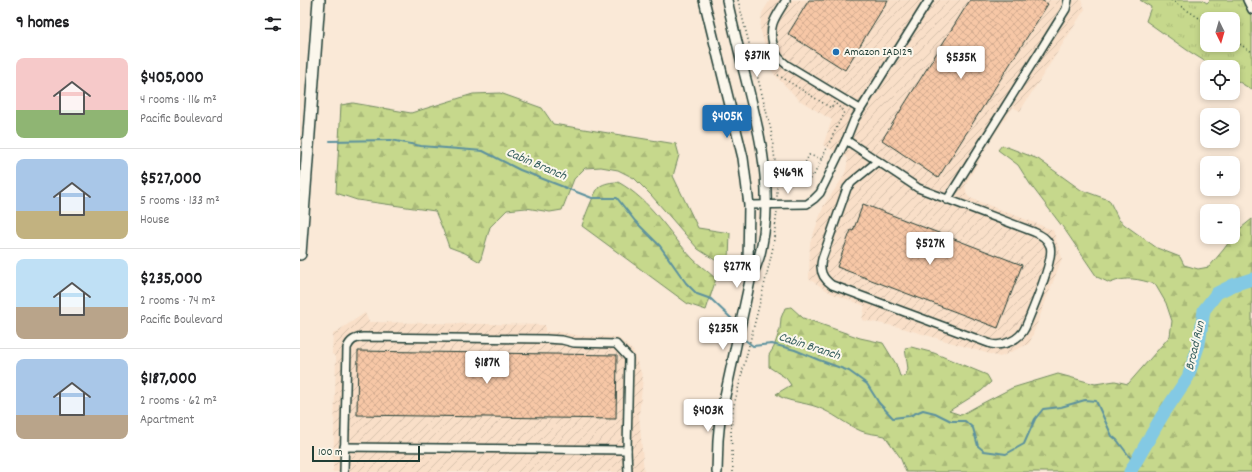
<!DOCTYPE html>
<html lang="en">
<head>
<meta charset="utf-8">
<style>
	body { margin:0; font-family:Dekko,sans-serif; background:#f2f2f2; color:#202124; height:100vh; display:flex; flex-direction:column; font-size:15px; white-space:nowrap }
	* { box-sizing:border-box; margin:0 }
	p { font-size:13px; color:#757577 }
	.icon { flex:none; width:22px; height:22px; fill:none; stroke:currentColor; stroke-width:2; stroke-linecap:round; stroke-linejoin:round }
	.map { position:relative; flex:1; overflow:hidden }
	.drawer { display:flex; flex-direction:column; background:#fff; width:300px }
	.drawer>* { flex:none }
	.needle { width:26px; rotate:175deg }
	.buttons { position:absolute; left:900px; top:12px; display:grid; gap:8px }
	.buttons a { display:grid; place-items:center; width:40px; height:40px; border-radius:8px; background:#fff; box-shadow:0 2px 6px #0003; font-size:20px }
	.scale { position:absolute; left:12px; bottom:10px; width:108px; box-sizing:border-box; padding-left:4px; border:2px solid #1f3d34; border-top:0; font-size:11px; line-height:14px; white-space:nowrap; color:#1f3d34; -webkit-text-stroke:3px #fbf7ec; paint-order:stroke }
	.price { position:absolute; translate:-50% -34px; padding:0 9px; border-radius:4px; background:#fff; color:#222; font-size:13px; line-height:26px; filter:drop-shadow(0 1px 2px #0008) }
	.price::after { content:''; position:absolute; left:50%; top:24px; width:12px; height:9px; margin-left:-6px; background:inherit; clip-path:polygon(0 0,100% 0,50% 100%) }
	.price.current { background:#1f6fb2; color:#fff }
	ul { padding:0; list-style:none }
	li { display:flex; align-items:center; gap:12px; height:100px; padding:0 16px }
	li+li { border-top:1px solid #e0e0e0 }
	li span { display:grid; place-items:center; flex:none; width:112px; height:80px; border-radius:8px; color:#555 }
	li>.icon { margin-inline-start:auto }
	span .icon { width:48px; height:48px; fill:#fffc; stroke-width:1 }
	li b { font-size:17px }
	h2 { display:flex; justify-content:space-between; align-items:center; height:48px; padding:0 16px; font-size:17px }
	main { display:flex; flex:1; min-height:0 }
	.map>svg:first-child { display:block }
</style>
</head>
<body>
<main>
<section class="drawer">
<h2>9 homes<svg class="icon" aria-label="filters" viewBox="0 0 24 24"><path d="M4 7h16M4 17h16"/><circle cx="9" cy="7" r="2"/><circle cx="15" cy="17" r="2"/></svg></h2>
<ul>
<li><span style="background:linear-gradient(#f6c9c9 65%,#8fb573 0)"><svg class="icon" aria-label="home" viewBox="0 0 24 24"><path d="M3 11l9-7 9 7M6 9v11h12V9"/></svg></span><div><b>$405,000</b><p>4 rooms · 116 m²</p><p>Pacific Boulevard</p></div></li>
<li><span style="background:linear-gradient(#a9c7e8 65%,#c2b280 0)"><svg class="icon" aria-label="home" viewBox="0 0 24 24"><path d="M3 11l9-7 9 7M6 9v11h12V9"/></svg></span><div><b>$527,000</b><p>5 rooms · 133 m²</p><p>House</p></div></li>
<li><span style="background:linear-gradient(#bfe0f5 60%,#b9a48a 0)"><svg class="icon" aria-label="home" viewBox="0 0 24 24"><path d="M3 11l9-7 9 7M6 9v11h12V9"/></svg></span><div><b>$235,000</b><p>2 rooms · 74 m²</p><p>Pacific Boulevard</p></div></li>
<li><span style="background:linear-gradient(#a9c7e8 70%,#b9a48a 0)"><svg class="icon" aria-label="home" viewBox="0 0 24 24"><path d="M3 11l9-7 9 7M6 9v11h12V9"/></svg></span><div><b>$187,000</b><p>2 rooms · 62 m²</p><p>Apartment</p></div></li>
</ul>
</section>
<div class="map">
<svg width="952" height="472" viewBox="0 0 952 472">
	<defs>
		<pattern id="industrial-furrows" width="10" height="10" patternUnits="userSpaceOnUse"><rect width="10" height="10" fill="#f9dfc8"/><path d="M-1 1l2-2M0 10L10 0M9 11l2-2" fill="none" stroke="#d5c0ac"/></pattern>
		<pattern id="grass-tufts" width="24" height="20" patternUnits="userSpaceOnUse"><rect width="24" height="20" fill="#c6d88c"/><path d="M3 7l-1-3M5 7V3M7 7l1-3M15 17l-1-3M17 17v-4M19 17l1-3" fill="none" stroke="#aaba79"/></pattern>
		<pattern id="forest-firs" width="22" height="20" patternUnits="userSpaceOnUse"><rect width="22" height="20" fill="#c6d88c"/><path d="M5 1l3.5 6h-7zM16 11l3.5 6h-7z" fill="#aaba79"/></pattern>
		<pattern id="building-cross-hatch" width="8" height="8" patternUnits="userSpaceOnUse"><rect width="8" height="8" fill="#f7c7a6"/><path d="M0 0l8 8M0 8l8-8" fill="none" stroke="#d3ac90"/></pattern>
	</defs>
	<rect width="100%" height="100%" fill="#fae9d7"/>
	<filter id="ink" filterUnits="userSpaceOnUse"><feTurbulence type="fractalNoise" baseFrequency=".025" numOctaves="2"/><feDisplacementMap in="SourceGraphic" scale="8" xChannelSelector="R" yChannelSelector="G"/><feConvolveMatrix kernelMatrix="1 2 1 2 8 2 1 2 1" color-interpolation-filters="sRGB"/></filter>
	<g filter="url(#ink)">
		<g fill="url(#industrial-furrows)">
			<polygon points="470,0 781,0 785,9 720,111 713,107 688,144 665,186 667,195 670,198 753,230 762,258 730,342 728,344 700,357 599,327 562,320 565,306 531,293 509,279 510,243 524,205 542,179 546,170 548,158 523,145 532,120 499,100 473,73 460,28 462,13"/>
			<polygon points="65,313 69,322 245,325 245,332 260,332 279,336 315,337 318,338 333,351 343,378 339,415 344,472 31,472 33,471 36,357 32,354 33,334"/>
		</g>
		<path fill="url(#grass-tufts)" stroke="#728a60" fill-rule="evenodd" d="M840,0H902L907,3L910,0H952V90L933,78V67H914L887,50L846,21L851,7ZM907,19H933V45H907Z"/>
		<g fill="url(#forest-firs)" stroke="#728a60">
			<polygon points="200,93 242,108 253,124 376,144 379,155 373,176 398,228 430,233 429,260 415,260 398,249 351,195 334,178 318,170 301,167 285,168 274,179 262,210 250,212 226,208 207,210 190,227 180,262 165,253 149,247 143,230 135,211 57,200 36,193 41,105 53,103 111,113 173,94"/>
			<path d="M702,145L738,159L781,190L809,200L819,220L825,225L857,248L880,257L884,265L898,269L909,267L924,249L936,232L952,219V472H606L600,457L585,436C577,434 568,434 561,431C545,424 533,413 517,407C504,402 486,402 476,394L491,385L486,378L469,367V355L474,347L480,329L481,318L485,308L491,307L503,318L560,338L583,343L596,364L600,376L605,377L608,369L605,348L611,347L634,353L687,375L691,382L681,391L649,411L661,415L679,405L712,388L758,374L795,384L815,381L828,384L870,336L872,321L866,303L855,284C838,279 827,276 810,283L797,277L765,230L730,184L718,165L698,150Z"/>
			<path d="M318,182C352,201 367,231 393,259C400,266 409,272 416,279L406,310L388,304L282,226C284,218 294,193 299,187C304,183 312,182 318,182Z"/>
		</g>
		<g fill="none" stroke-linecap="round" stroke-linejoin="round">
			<g stroke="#5b919e" stroke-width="2">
				<polyline points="30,141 91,140 121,146 183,151 220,170 292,198 317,198 335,221 360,246 386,283 397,294 411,299 434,321 436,325"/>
				<polyline points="441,334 445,340 453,346 472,344 495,350 519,360 549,371 567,384 579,403 593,418 609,416 623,410 635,413 651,421 665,421 673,428 678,446 684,451 706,454 724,444 735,419 743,409 761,407 785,400 796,401 812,436 817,440 835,464"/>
			</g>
			<polyline stroke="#83c9e4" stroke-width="13" points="830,472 862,416 888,377 899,344 904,310 917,293 933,285 952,279"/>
		</g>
		<g fill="url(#building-cross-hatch)" stroke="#1f3d34">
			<polygon points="509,0 588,0 545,70 488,34"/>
			<polygon points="670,0 741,0 748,4 638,178 582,140"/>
			<polygon points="563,204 722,265 698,328 537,267 551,230 553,231"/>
			<polygon points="58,351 317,355 316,419 57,415"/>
		</g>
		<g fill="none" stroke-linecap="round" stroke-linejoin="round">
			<g stroke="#1f3d34" stroke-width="10">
				<g id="minor">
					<path d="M486,0C476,17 468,24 473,44C476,55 478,58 487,65L560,109"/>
					<polyline points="947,0 952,10"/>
					<path d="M546,140L618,188L734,232C741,235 747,238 750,246C755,259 731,313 725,328C720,339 704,347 691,344L532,285C522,278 519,270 522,259L547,188L552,182L578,161"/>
					<polyline points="647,200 766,9 768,0"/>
					<polyline points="449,205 507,204 514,199 520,193 546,140 554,120 629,0"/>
					<polyline points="44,447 327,450"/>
					<path d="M44,472L47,348C50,340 55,338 63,337L246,339L262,340L274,343L316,344L329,358L327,450L328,472"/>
				</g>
			</g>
			<g stroke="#1f3d34" stroke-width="12">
				<g id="major">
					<polyline points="404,0 443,158 449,205 448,263 451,276"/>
					<path d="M417,472L418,440L420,419L451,276C460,260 461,250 464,233C472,177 457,122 443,68C438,45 432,23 427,0"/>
				</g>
			</g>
			<g stroke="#1f3d34" stroke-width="14">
				<polyline id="highway" points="0,254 19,0"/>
			</g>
			<g stroke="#1f3d34" stroke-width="1.5" stroke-dasharray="1 3" stroke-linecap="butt">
				<polyline points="438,0 471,130 477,176 477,197"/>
				<polyline points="871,0 907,23"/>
				<polyline points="933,40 952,52"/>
				<polyline points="478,75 531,108 534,102 544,112 514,175 512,174 508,183"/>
				<polyline points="477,176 500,174 509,155 522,159"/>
				<polyline points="433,472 431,431 433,409 466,278 473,247 477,211"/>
			</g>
			<use href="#minor" stroke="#fbf7ec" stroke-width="7"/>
			<use href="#major" stroke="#fbf7ec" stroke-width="9"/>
			<use href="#highway" stroke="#fbf7ec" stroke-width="11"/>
		</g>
	</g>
	<circle fill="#1f6fb2" stroke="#fbf7ec" stroke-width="1.5" cx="536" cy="52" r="4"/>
	<g text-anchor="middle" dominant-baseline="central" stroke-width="4" stroke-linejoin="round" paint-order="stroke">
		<g font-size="12" fill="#1f3d34" stroke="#fbf7ec" text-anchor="start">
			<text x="544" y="52">Amazon IAD129</text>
		</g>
		<g font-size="13" font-style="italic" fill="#386060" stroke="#fbf7ec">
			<text transform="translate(236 165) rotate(23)">Cabin Branch</text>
			<text transform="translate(896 346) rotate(-77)">Broad Run</text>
			<text transform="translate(509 347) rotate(18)">Cabin Branch</text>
		</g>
	</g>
</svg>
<div class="buttons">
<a><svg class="needle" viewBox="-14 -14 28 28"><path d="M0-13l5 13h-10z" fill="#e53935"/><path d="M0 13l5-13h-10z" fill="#757577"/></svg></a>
<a><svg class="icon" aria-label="locate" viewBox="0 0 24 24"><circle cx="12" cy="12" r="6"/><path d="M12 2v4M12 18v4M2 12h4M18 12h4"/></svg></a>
<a><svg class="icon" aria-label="layers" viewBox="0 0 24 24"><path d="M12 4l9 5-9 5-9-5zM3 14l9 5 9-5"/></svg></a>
<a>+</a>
<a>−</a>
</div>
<div class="scale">100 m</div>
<b class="price" style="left:457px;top:78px">$371K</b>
<b class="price" style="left:661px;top:80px">$535K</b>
<b class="price current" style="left:427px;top:139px">$405K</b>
<b class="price" style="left:488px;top:195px">$469K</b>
<b class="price" style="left:630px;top:266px">$527K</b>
<b class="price" style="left:437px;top:289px">$277K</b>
<b class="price" style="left:423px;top:351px">$235K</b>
<b class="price" style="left:187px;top:385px">$187K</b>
<b class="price" style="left:408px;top:433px">$403K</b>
</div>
</main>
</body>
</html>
